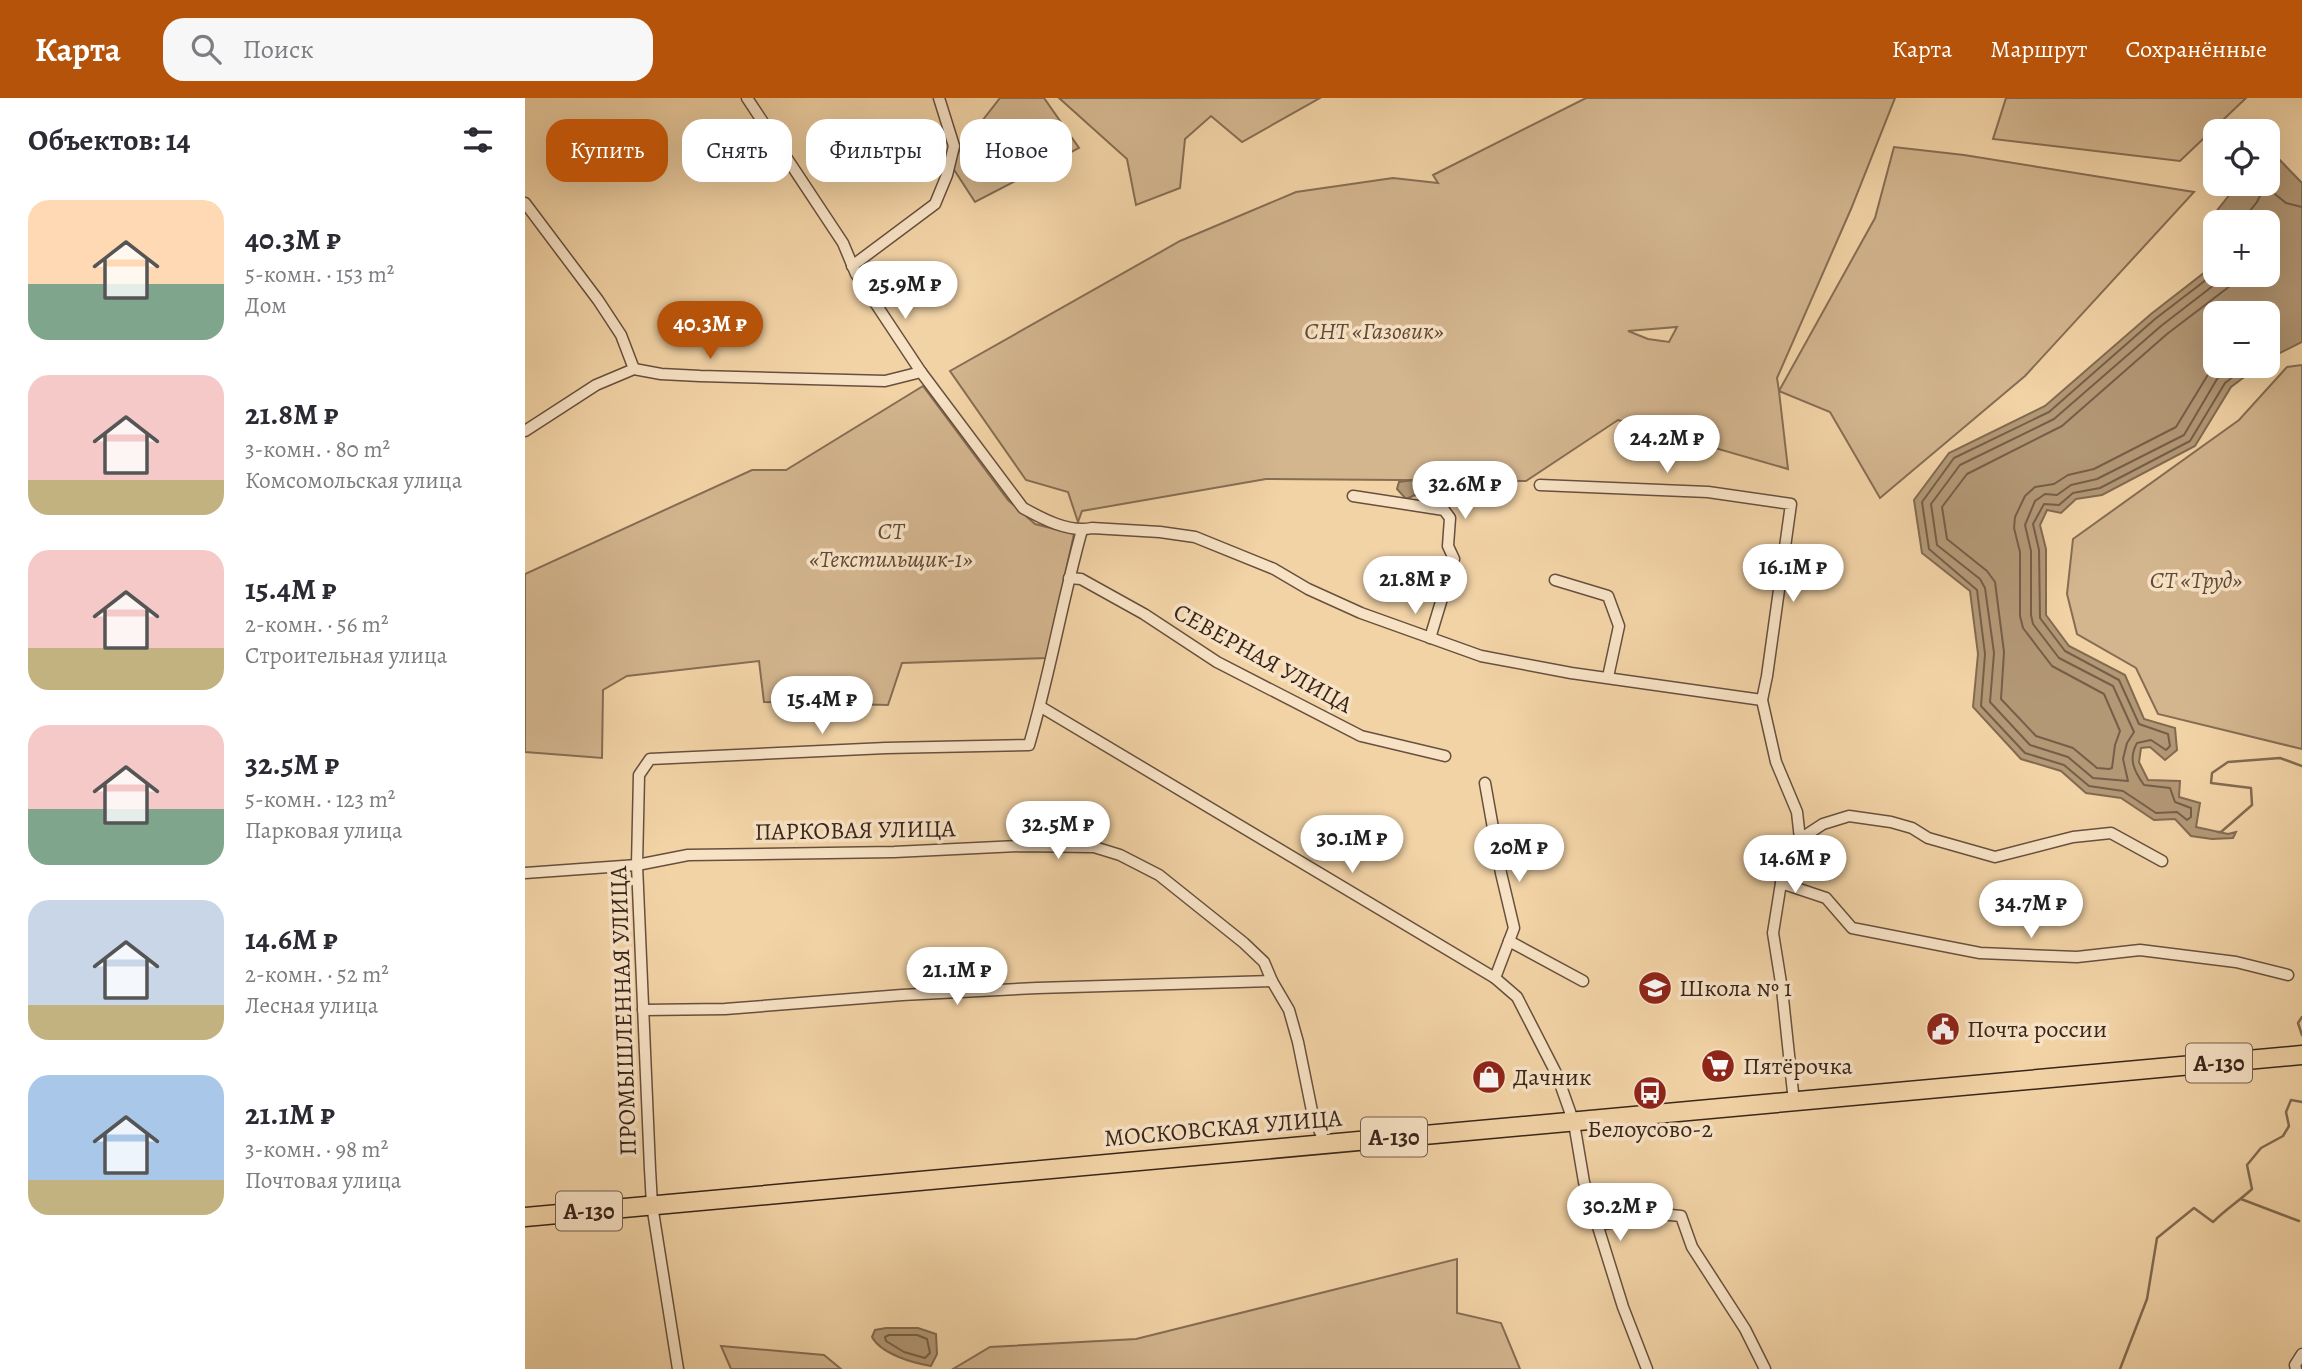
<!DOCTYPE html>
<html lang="ru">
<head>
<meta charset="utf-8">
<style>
	body { margin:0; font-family:Alegreya,serif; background:#f7f7f7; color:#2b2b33; height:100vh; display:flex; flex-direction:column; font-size:26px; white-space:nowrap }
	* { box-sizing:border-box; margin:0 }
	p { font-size:23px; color:#7c7c81 }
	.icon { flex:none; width:38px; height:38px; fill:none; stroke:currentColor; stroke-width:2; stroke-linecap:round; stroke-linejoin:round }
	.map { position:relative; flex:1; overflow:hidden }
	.sheet { display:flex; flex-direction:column; background:#fff; width:525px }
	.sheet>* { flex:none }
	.top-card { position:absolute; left:21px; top:21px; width:665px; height:63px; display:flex; gap:14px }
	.fabs { position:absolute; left:1678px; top:21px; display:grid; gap:14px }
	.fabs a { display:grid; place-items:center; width:77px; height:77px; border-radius:14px; background:#fff; box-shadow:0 7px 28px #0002; font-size:35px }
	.price { position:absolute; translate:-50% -60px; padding:0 16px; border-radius:24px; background:#fff; color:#222; font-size:23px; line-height:46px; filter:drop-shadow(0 2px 4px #0008) }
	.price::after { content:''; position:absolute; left:50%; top:42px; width:21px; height:16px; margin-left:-10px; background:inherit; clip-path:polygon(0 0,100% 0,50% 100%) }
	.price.current { background:#b45309; color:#fff }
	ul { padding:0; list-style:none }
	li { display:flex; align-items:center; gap:21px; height:175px; padding:0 28px }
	li span { display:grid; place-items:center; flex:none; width:196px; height:140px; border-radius:21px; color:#555 }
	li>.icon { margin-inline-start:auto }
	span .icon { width:84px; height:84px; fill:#fffc; stroke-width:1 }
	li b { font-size:30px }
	h2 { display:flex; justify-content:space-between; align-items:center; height:84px; padding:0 28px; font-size:30px }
	.pill { padding:0 24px; border-radius:21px; background:#fff; box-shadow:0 7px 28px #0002; font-size:24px; line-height:63px }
	.pill.current { background:#b45309; color:#fff }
	header { display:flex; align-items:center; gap:42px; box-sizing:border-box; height:98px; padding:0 35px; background:#b45309; color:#fff }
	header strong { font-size:33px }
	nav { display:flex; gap:38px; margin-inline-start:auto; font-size:24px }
	.search { width:490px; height:63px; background:#f7f7f7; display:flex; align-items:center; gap:18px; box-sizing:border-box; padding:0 24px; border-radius:21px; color:#7c7c81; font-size:26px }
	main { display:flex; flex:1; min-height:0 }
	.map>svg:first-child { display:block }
</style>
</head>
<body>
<header>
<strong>Карта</strong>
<div class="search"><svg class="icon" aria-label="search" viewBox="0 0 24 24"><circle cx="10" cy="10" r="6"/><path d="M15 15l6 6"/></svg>Поиск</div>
<nav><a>Карта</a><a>Маршрут</a><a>Сохранённые</a></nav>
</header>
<main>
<section class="sheet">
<h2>Объектов: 14<svg class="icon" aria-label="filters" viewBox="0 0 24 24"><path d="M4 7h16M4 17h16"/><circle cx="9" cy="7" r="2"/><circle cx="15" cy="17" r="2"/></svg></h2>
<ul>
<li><span style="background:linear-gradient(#ffd9b3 60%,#7fa58c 0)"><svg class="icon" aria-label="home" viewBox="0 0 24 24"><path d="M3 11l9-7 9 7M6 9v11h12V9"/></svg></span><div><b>40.3M ₽</b><p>5-комн. · 153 m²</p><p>Дом</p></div></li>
<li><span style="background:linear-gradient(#f6c9c9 75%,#c2b280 0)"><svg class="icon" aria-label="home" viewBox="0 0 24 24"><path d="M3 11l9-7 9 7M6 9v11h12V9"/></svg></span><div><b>21.8M ₽</b><p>3-комн. · 80 m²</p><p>Комсомольская улица</p></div></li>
<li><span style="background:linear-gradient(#f6c9c9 70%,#c2b280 0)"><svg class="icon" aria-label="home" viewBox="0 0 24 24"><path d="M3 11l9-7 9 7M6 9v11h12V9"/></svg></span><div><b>15.4M ₽</b><p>2-комн. · 56 m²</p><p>Строительная улица</p></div></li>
<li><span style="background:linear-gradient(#f6c9c9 60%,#7fa58c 0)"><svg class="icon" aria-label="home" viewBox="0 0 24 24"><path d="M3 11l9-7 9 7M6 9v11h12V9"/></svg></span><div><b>32.5M ₽</b><p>5-комн. · 123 m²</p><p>Парковая улица</p></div></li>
<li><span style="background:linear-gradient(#c9d6e8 75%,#c2b280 0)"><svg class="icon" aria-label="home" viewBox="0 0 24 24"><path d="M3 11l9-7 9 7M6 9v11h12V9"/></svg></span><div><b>14.6M ₽</b><p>2-комн. · 52 m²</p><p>Лесная улица</p></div></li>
<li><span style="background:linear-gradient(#a9c7e8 75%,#c2b280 0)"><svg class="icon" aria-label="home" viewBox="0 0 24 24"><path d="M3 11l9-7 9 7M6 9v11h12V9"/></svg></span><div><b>21.1M ₽</b><p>3-комн. · 98 m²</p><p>Почтовая улица</p></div></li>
</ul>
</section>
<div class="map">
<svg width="1777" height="1271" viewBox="0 0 1777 1271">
	<rect width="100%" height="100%" fill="#f2d3a6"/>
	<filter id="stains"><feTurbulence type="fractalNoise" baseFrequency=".00286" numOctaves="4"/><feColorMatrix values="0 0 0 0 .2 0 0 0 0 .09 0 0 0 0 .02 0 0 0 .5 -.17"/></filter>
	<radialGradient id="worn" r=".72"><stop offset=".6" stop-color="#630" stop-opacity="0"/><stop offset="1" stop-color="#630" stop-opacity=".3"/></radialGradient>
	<g fill="#d3b58e" stroke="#866d54" stroke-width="2" fill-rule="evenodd">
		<polygon points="475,0 519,0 554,50 450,104 426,67 436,50"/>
		<polygon points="534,0 795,0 717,44 686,18 660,41 655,90 611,107 602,61"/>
		<path d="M1061,0H1370L1326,111L1252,280L1254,293L1350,120L1369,49L1439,57L1669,94L1500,278L1355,400L1305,314L1254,293L1263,371L1093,322L1001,383L741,381L557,413L553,424L543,394L501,382L425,273L655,143L771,94L868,80L913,85L908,77ZM1152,229L1144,244L1123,241L1103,233Z"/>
		<polygon points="1481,0 1721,0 1655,63 1468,41"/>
		<polygon points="1777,267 1777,651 1633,616 1611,570 1552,536 1542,496 1548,441 1714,322 1762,269"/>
		<polygon points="398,288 483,402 510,426 549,436 522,560 377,565 363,607 239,604 234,563 102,578 78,592 77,660 0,654 0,476 227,372 261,372"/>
		<polygon points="932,1161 932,1215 976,1225 995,1271 428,1271 465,1249 611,1241"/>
		<polygon points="196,1248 299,1257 316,1271 206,1271"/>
	</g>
	<g fill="#b39876" stroke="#826a51" stroke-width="2" fill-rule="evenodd">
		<path d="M1748,55L1777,85V244L1743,261V215H1690V268H1734L1706,289L1670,348L1577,397L1551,401L1536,415L1522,412L1515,427L1521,451V517L1544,548L1600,577L1619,621L1650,630L1652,652L1640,662L1625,649L1616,650L1614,664L1623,682L1655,683L1654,699L1675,705L1671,729L1703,736L1711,734L1708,740L1687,741L1666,738L1650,721L1629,722L1596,700L1561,695L1536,673L1496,661L1448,609L1453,556L1445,493L1397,455L1389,402L1424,355L1520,308L1626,216L1689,167L1679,129L1713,86H1743V57ZM1743,124V177H1690V124Z"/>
		<polygon points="905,380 915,382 919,390 911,405 908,406 890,397 881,401 872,391 874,384"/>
		<path d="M520,707L546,709L554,716V724L549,729C538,731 523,722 518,713Z"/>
		<path d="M361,1230H393L411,1236L412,1256L406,1268C388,1265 356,1256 347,1239L350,1232Z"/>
	</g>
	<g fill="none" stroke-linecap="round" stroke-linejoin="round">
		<g stroke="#765e48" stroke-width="2">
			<polyline points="1716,124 1732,104 1740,88 1761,105 1777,109"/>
			<path d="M1690,175L1630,221L1524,314L1429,360L1397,404L1404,451L1452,492L1460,556L1456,608L1500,655L1539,667L1564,688L1598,693L1631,715L1652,714L1662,722L1666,719V710L1650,704L1645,690L1619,687C1609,673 1603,661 1612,645L1626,642L1641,652L1645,648L1643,636L1614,626L1594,582L1540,553L1515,520L1514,452L1508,426L1519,406L1534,407L1548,395L1575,390L1665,343L1700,285L1722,268"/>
			<polyline points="1702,177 1636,228 1529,321 1435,367 1406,406 1412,447 1455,481 1460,490 1469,555 1465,604 1505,647 1543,659 1568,680 1603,683 1598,661 1602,645 1609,634 1588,588 1534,560 1508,526 1506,517 1506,453 1500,427 1510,403 1520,396 1532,397 1546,387 1572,381 1659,337 1692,281 1708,268"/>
			<polyline points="1690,268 1684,275 1651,329 1569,371 1543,377 1529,386 1510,389 1500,398 1490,419 1489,430 1495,454 1495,518 1498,530 1527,568 1579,596 1595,633 1590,647 1587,670 1584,671 1572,670 1548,650 1511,638 1476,601 1479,554 1470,484 1462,473 1422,441 1417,409 1442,376 1537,328 1642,236 1705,188 1713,177"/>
			<polygon points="364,1237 392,1237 402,1241 405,1255 400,1260 379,1254 361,1243 360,1239"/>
		</g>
		<g stroke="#826a51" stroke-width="2.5">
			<polyline points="1693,734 1696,734 1727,707 1726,690 1686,685 1687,675 1703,664 1755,660 1777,668"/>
			<polyline points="1777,919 1773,925 1777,937"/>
			<polyline points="1716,1101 1774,1123"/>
			<path d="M1595,1271L1622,1201L1632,1140L1669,1110L1688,1124C1700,1112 1714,1103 1727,1091L1722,1067L1736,1050L1758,1038L1764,1028L1761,1014L1766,1002L1777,1004"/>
		</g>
		<g stroke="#67503d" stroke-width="13">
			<g id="street">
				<path d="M222,0L318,145L331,176L396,274L498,410C518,421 544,435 567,430L635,434L670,439L749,471L783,491L836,515L956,558L1046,575L1237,602"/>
				<polyline points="0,105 73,202 96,237 109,271"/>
				<polyline points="327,168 410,106 422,77 429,48 414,0"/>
				<polyline points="0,333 71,287 109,271 136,276 175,278 360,283 396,274"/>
				<polyline points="1015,387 1183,394 1266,406 1242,578 1237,602 1251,664 1272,714 1275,741 1256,785 1248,835 1257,891 1269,1004"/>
				<polyline points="828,398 919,412 925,420 923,448 929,461 905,540"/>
				<polyline points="544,480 556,481 619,516 692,564 836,638 920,658"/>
				<polyline points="1030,482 1083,498 1094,528 1083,579"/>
				<polyline points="516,609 970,880 992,899 1032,977 1049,1025 1059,1084 1098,1209 1122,1271"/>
				<polyline points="960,685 976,775 989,830 970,880"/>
				<polyline points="1275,741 1298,726 1324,718 1366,724 1387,730 1403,740 1470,759 1548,739 1586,735 1637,763"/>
				<polyline points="0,775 112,767 163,757 369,754 495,748 569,749 595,757 634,777 719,845 739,864 747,883 764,912 773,944 788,1018 800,1045"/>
				<polyline points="1256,785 1301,800 1327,830 1455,855 1552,859 1615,852 1711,864 1763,877"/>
				<polyline points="984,843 1058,883"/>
				<polyline points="118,912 200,911 377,897 512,890 747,883"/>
				<polyline points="1073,1127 1135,1116 1156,1118 1167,1149 1220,1231 1240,1271"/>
				<path d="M153,1271L127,1107L125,1071L112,767L114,677L125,661L361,650L504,647C525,576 537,503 557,432"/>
				<polyline points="1771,1271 1770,1267 1777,1256"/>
			</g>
		</g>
		<g stroke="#39251a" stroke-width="21">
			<polyline id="highway" points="0,1119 1777,957"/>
		</g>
		<use href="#street" stroke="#f7e2c5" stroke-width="10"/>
		<use href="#highway" stroke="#f2d3a6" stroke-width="18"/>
	</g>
	<defs>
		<g id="school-disc" transform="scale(1.75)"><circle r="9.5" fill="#8f2418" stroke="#f7e2c5"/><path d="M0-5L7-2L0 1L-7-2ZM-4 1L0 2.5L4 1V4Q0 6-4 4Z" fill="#fff"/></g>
		<g id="civic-disc" transform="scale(1.75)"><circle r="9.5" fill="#8f2418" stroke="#f7e2c5"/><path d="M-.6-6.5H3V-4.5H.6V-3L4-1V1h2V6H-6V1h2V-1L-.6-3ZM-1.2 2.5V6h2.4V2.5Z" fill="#fff"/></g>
		<g id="supermarket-disc" transform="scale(1.75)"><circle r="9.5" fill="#8f2418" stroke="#f7e2c5"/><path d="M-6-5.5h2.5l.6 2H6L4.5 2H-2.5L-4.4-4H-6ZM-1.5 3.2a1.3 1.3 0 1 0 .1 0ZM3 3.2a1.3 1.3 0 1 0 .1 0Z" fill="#fff"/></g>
		<g id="shop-disc" transform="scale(1.75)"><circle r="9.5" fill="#8f2418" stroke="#f7e2c5"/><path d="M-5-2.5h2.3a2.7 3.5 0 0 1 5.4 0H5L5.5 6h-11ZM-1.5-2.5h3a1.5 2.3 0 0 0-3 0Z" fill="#fff"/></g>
		<g id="bus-disc" transform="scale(1.75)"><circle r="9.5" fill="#8f2418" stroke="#f7e2c5"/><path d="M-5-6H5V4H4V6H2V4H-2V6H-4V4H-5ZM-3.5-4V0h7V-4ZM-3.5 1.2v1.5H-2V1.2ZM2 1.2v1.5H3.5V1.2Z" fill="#fff"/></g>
	</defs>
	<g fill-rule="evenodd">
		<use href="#school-disc" x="1130" y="890"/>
		<use href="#civic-disc" x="1418" y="931"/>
		<use href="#supermarket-disc" x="1193" y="968"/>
		<use href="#shop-disc" x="964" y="979"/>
		<use href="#bus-disc" x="1125" y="995"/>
	</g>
	<g text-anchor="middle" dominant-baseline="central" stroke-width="7" stroke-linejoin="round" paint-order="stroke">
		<g fill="#f7e2c5" stroke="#725e4d" stroke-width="2">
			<rect x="1661" y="945.5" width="66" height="39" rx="5"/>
			<rect x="836" y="1019.5" width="66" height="39" rx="5"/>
			<rect x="31" y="1093.5" width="66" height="39" rx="5"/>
		</g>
		<g font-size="23" font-weight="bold" fill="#39251a">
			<text x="1694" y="965">А-130</text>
			<text x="869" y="1039">А-130</text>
			<text x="64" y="1113">А-130</text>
		</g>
		<g font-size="24" font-style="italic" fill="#604937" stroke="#f7e2c5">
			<text x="849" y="233">СНТ «Газовик»</text>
			<text x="366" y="433">СТ<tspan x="366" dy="28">«Текстильщик-1»</tspan></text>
			<text x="1671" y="482">СТ «Труд»</text>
		</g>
		<g font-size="24" fill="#39251a" stroke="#f7e2c5">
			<text transform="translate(738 560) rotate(29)">СЕВЕРНАЯ УЛИЦА</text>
			<text transform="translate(330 732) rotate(-1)">ПАРКОВАЯ УЛИЦА</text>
			<text transform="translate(98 913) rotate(-92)">ПРОМЫШЛЕННАЯ УЛИЦА</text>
			<text transform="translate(698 1030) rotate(-5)">МОСКОВСКАЯ УЛИЦА</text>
		</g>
		<g font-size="24" fill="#39251a" stroke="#f7e2c5" text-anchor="start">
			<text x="1154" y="890">Школа № 1</text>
			<text x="1442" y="931">Почта россии</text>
			<text x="1218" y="968">Пятёрочка</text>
			<text x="988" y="979">Дачник</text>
			<text x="1125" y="1031" text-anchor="middle">Белоусово-2</text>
		</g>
	</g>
	<rect width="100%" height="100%" filter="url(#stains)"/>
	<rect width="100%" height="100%" fill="url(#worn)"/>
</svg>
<div class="fabs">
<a><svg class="icon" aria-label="locate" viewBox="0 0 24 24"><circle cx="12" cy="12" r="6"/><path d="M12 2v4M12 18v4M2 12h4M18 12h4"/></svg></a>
<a>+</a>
<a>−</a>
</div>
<b class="price" style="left:380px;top:223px">25.9M ₽</b>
<b class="price current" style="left:185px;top:263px">40.3M ₽</b>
<b class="price" style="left:1142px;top:377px">24.2M ₽</b>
<b class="price" style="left:940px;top:423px">32.6M ₽</b>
<b class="price" style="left:1268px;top:506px">16.1M ₽</b>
<b class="price" style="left:890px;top:518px">21.8M ₽</b>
<b class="price" style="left:297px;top:638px">15.4M ₽</b>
<b class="price" style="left:533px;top:763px">32.5M ₽</b>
<b class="price" style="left:827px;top:777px">30.1M ₽</b>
<b class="price" style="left:994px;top:786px">20M ₽</b>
<b class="price" style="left:1270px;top:797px">14.6M ₽</b>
<b class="price" style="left:1506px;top:842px">34.7M ₽</b>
<b class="price" style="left:432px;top:909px">21.1M ₽</b>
<b class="price" style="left:1095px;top:1145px">30.2M ₽</b>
<div class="top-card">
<a class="pill current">Купить</a>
<a class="pill">Снять</a>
<a class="pill">Фильтры</a>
<a class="pill">Новое</a>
</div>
</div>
</main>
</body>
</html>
